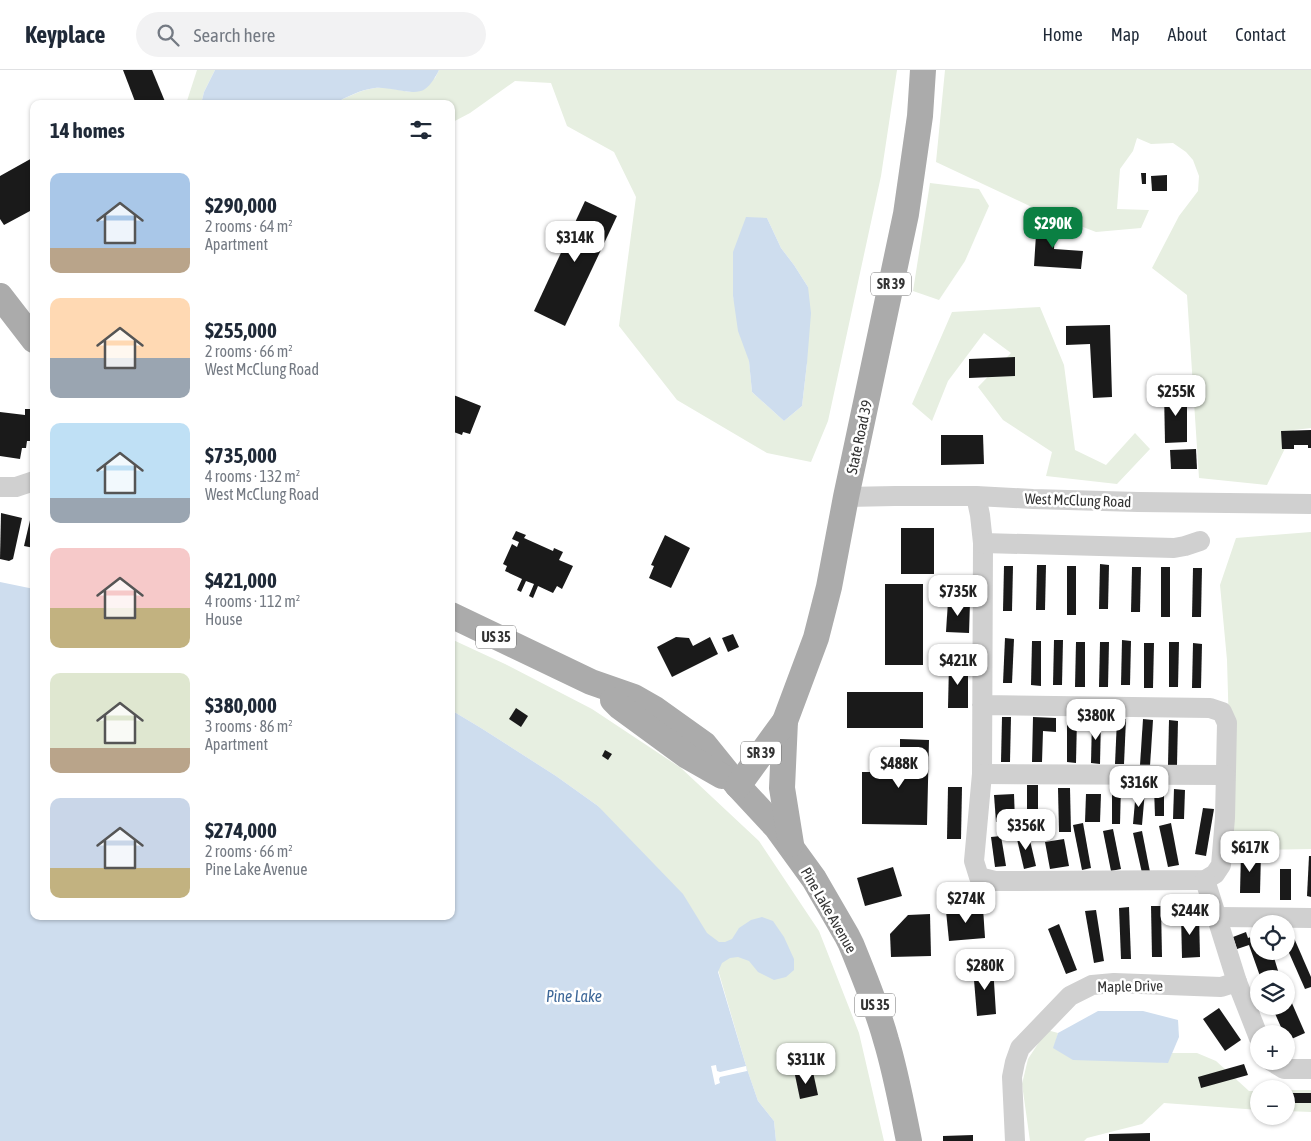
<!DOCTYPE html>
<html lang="en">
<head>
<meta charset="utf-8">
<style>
	body { margin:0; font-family:"Asap Condensed",sans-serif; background:#f2f2f3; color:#1f2937; height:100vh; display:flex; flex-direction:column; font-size:19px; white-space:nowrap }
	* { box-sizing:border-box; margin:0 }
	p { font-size:16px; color:#747a83 }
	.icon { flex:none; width:28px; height:28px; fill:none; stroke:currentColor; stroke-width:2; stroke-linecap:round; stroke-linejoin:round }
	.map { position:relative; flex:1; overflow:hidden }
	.side { position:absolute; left:30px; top:30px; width:425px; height:820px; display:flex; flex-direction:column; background:#fff; border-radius:10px; box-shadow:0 1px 4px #0004 }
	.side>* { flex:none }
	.fabs { position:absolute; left:1250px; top:845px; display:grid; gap:10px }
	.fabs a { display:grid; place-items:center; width:45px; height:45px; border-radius:50%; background:#fff; box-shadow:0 1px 4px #0004; font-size:25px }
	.price { position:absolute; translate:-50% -42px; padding:0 11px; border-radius:10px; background:#fff; color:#222; font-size:16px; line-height:32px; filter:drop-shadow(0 1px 2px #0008) }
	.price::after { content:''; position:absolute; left:50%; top:30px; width:15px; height:11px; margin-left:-8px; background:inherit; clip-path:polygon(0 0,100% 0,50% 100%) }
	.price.current { background:#0b8043; color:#fff }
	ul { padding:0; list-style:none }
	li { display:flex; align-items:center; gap:15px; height:125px; padding:0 20px }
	li span { display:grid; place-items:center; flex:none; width:140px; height:100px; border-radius:10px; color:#555 }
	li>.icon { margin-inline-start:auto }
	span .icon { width:60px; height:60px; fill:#fffc; stroke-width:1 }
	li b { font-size:21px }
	h2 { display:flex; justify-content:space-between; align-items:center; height:60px; padding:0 20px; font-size:21px }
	header { display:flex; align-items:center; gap:30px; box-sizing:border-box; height:70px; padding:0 25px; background:#fff; border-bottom:1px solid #e0e1e3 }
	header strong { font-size:24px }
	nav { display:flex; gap:28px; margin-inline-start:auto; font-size:18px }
	.search { width:350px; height:45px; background:#f2f2f3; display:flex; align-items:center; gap:12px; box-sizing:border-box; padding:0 18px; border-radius:28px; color:#747a83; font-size:19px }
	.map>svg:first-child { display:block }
</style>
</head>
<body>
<header>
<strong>Keyplace</strong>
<div class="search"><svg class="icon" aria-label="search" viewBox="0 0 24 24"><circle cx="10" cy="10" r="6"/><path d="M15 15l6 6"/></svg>Search here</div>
<nav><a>Home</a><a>Map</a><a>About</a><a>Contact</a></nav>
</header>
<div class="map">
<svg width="1311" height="1071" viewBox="0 0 1311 1071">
	<rect width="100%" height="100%" fill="#fff"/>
	<g fill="#e7efe1" fill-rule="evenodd">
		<polygon points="197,0 215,0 204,22 201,34 186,34"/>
		<path d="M439,0H897L881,106L828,351L811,392L767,383L677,330L619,256L636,127L614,82L567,56L551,13L515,11L470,43L451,53V34H334C346,27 361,20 375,18C386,16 399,20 410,22L435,8ZM767,148L781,178L794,195L808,217L807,293L802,336L784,351L752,322L749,290L733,226Z"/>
		<polygon points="945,0 1311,0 1311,358 1294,360 1267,415 1199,408 1187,225 1152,198 1179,146 1198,121 1199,106 1193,90 1186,82 1173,73 1151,74 1137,68 1133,81 1120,99 1117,139 1149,140 1141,158 1096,162 1036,139 936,92"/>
		<polygon points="930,113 979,119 989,136 965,191 939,230 913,221"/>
		<polygon points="1040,237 1064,295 1075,380 1106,395 1135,363 1150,379 1117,414 1046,406 1052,382 1003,350 978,317 1011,283 984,263 948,311 932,351 912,334 952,242"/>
		<polygon points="1311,462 1311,779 1258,780 1232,762 1227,590 1220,515 1236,468"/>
		<polygon points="451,569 505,594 592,639 681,698 759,771 819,861 859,963 884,1071 776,1071 774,1051 758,1031 747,999 716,893 598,736 556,706 481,658 451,640"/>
		<polygon points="1047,960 1058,963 1054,978 1167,993 1172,983 1197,983 1216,991 1249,1021 1259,1021 1259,1040 1164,1033 1142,1054 1087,1068 1084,1071 1030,1071 1022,1014 1028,989"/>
		<polygon points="1286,1020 1311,1020 1311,1042 1286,1041"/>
	</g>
	<g fill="#ceddee">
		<path d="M215,0H439C436,6 431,15 425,19C414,27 389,16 375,18C360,20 346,27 334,34H201L204,22Z"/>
		<polygon points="746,147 767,148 781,178 794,195 808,217 811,243 807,293 802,336 784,351 752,322 749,291 738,261 733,226 733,182"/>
		<polygon points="0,512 34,519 34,846 451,846 451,640 481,658 556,706 598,736 683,824 707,863 719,872 725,872 732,869 739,858 751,850 762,847 773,851 784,867 794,889 794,900 786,907 774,910 758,902 749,891 738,887 730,888 722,893 718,902 747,999 758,1031 774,1051 776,1071 0,1071"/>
		<polygon points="1098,941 1143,941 1178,950 1179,967 1168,993 1073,990 1053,978 1058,963"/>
	</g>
	<polygon fill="#fff" points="716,995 717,1001 720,1002 746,996 747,1001 720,1007 719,1009 720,1013 715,1015 711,996"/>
	<g fill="#1a1a1a">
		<polygon points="123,0 152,0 166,34 136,34"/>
		<polygon points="34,87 34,148 30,141 4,155 0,149 0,106"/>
		<polygon points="1141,103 1146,103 1146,114 1142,114"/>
		<polygon points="1167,105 1167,121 1152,121 1151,106"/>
		<polygon points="585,131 617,146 565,256 534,241"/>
		<polygon points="1037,149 1056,151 1054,179 1083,181 1081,199 1034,196"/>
		<polygon points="1110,255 1112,327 1093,328 1090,274 1066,275 1066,256"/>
		<polygon points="1015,287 1015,306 969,308 969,289"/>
		<polygon points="1164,321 1187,321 1187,372 1165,373"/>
		<polygon points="451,324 481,336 470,364 463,362 462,365 451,361"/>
		<polygon points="25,339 32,339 30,353 34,353 34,371 27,371 26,378 22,378 20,389 0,386 0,342 25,345"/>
		<polygon points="1311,360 1311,378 1308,378 1308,375 1294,375 1294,379 1282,379 1281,361"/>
		<polygon points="941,365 983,365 984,394 941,395"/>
		<polygon points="1196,379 1197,399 1171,399 1170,380"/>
		<polygon points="1,443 22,448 13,489 9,491 0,489"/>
		<polygon points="31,446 34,447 34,478 24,476"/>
		<rect x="901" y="458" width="33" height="46"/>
		<polygon points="516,461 526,465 524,468 553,481 554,478 563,482 559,490 573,496 562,519 557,516 553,523 538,516 533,528 529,526 534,514 526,511 521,522 517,520 522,509 505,501 507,496 503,494 512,474 517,477 519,472 512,469"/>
		<polygon points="665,465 690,478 671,518 649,508 654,496 651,495"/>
		<polygon points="1100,494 1109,495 1108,539 1099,539"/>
		<polygon points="1037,495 1046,495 1045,540 1036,540"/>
		<polygon points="1004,496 1013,496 1012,541 1003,541"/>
		<rect x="1067" y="496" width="9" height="49"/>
		<polygon points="1132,497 1141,497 1140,542 1131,542"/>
		<rect x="1161" y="497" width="9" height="50"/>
		<polygon points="1193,498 1202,498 1201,547 1192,547"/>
		<rect x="885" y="514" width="38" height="81"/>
		<polygon points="948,531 970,532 969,563 946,562"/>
		<polygon points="733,564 739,577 728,582 722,568"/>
		<polygon points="676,567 689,568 693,576 710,567 718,584 672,607 657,577"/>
		<polygon points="1005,568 1014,569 1012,613 1003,613"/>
		<polygon points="1054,570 1063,570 1062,615 1053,615"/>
		<polygon points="1122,570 1131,571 1130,615 1121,615"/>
		<polygon points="1032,571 1041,571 1041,616 1031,615"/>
		<polygon points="1076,572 1085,572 1085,617 1075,617"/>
		<polygon points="1100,572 1109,572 1108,617 1099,617"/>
		<polygon points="1169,572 1179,572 1178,617 1169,617"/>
		<polygon points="1144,573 1154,573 1153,618 1144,618"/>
		<polygon points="1193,573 1202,574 1201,618 1192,618"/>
		<polygon points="949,594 968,594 968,638 948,638"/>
		<rect x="847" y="622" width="76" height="36"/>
		<polygon points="516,638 528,646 521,657 509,649"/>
		<polygon points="1002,647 1011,647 1010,692 1001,692"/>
		<polygon points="1033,647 1056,648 1056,662 1043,661 1042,692 1032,692"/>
		<polygon points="1067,648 1077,648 1076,693 1067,692"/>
		<polygon points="1092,649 1101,649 1100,694 1091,693"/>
		<polygon points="1117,649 1126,649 1124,694 1115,694"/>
		<polygon points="1143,649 1153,650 1150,696 1140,695"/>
		<polygon points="1169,650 1178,651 1177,695 1168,695"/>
		<polygon points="900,669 929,670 927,755 862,754 862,702 900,702"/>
		<polygon points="605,680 612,684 608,690 602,686"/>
		<rect x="1027" y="715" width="11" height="44"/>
		<polygon points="1112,716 1121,716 1120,754 1112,754"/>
		<polygon points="948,717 962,717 961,769 947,769"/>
		<polygon points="1058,718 1070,718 1071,762 1059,762"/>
		<polygon points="1154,718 1164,718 1164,746 1155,746"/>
		<polygon points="1174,719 1185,720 1184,749 1173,749"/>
		<polygon points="1136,720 1145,721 1142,755 1133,754"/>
		<polygon points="1014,724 1015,751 996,752 994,725"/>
		<polygon points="1086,724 1101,724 1100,752 1085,752"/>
		<polygon points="1203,738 1214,739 1206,786 1195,784"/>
		<polygon points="1083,753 1091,798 1082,800 1073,755"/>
		<polygon points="1171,753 1179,795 1168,797 1159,756"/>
		<polygon points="1113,759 1121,799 1111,801 1103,761"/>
		<polygon points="1142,761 1150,802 1142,803 1133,763"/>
		<polygon points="1028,762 1036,796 1024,799 1016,765"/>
		<polygon points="1001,766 1006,796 995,797 991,767"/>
		<polygon points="1064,769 1069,796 1050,799 1045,772"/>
		<polygon points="1241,782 1261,783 1260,823 1240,823"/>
		<polygon points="1309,786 1311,786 1311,827 1307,826"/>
		<polygon points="893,797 902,826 865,836 857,808"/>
		<rect x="1280" y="799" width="11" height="31"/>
		<polygon points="1151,836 1161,836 1162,887 1152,887"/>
		<polygon points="1129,837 1131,889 1121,889 1119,838"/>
		<polygon points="983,838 985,868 949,871 946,841"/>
		<polygon points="1096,840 1104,891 1094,893 1085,841"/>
		<polygon points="930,844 931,886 891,887 890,864 908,845"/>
		<polygon points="1199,844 1200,887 1182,888 1181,845"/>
		<polygon points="1059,854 1077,900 1066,904 1048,859"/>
		<polygon points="1246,862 1248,868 1259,864 1259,881 1272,881 1279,904 1261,909 1249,875 1237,879 1233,867"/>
		<polygon points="1294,868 1311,907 1311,917 1305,919 1286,876 1286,871"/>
		<polygon points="993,896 996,944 977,946 973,898"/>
		<polygon points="1291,931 1305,963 1287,971 1286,964 1284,964 1273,939 1280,936 1286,936 1286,933"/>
		<polygon points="1219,938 1241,970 1225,981 1203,949"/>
		<polygon points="1244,994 1248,1005 1201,1018 1198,1007"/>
		<polygon points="813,1002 818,1025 800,1029 795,1005"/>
		<rect x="1291" y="1023" width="20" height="10"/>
		<polygon points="1150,1063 1150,1071 1109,1071 1109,1064"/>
		<polygon points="973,1065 973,1071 943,1071 943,1066"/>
	</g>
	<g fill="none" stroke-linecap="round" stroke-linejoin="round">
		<g stroke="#d0d0d0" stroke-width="20">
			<polyline points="0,417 16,417 34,411"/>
			<polyline points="976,426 980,445 983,473 982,704 974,791 979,807 995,811 1205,810 1215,804 1221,795 1225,748 1227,653 1222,642 1210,638 982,635"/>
			<polyline points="846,427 895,426 976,426 1033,429 1138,432 1311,434"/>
			<polyline points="983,473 1174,478 1185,476 1200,471"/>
			<polyline points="982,704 1225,705"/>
			<polyline points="1205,810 1237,912 1259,968"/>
			<polyline points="1217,847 1311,848"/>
			<polyline points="1271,991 1284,999 1311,999"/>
			<polyline points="1015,1071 1012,1007 1015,992 1020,978 1070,926 1092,915 1114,913 1221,917 1237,912"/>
		</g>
		<g stroke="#ababab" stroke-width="26">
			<polyline points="0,226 34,270"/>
			<path d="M451,545L591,612L634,627L655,639L704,674L738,716L777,758L814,809L847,866L851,874C864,906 877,937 886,970C896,1003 902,1037 909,1071"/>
			<polyline points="613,630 620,637 687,686 722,706"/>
			<polyline points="785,651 782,718 791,774"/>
			<polyline points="738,716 785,651 816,568 829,517 846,427 906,144 920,46 923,0"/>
		</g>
	</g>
	<g text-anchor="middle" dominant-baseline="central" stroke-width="5" stroke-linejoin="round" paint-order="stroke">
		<g fill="#fff" stroke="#707070" stroke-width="1">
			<rect x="871" y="202.5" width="40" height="23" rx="4"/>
			<rect x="476" y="555.5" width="40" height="23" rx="4"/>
			<rect x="741" y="671.5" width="40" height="23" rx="4"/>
			<rect x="855" y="923.5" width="40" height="23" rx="4"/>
		</g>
		<g font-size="14" font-weight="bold" fill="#333">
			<text x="891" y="214">SR 39</text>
			<text x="496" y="567">US 35</text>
			<text x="761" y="683">SR 39</text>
			<text x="875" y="935">US 35</text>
		</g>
		<g font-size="15" fill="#333" stroke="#fff">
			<text transform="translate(859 367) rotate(-78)">State Road 39</text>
			<text transform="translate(1078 430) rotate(2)">West McClung Road</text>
			<text transform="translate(829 840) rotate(60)">Pine Lake Avenue</text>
			<text transform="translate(1130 916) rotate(-1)">Maple Drive</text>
		</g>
		<g font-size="16" font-style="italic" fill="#3d6798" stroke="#fff">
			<text x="574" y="926">Pine Lake</text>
		</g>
	</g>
</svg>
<div class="fabs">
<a><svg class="icon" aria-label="locate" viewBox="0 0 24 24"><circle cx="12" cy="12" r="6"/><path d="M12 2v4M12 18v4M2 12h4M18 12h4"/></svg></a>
<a><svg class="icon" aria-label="layers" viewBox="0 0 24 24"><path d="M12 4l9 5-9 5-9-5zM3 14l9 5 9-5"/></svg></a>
<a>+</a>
<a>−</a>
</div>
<b class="price current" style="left:1053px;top:179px">$290K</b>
<b class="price" style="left:575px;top:193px">$314K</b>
<b class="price" style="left:1176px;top:347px">$255K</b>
<b class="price" style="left:958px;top:547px">$735K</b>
<b class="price" style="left:958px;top:616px">$421K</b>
<b class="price" style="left:1096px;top:671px">$380K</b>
<b class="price" style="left:899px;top:719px">$488K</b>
<b class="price" style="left:1139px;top:738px">$316K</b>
<b class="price" style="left:1026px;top:781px">$356K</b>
<b class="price" style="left:1250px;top:803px">$617K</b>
<b class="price" style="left:966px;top:854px">$274K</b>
<b class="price" style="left:1190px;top:866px">$244K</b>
<b class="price" style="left:985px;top:921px">$280K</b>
<b class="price" style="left:806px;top:1015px">$311K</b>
<section class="side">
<h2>14 homes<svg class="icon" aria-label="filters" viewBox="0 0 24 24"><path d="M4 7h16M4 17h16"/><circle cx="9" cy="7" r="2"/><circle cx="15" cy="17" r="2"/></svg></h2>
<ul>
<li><span style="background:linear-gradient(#a9c7e8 75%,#b9a48a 0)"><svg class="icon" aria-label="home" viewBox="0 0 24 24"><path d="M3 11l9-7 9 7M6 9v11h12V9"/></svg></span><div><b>$290,000</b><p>2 rooms · 64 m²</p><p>Apartment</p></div></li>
<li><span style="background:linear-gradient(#ffd9b3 60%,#9aa5b1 0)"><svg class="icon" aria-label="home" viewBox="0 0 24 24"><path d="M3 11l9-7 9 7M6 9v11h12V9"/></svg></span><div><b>$255,000</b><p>2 rooms · 66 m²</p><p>West McClung Road</p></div></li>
<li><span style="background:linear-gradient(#bfe0f5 75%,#9aa5b1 0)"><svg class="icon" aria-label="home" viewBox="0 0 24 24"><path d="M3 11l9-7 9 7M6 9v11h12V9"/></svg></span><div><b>$735,000</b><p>4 rooms · 132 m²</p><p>West McClung Road</p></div></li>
<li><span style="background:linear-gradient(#f6c9c9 60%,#c2b280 0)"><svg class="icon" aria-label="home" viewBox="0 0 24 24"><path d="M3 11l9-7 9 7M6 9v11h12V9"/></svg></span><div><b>$421,000</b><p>4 rooms · 112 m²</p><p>House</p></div></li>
<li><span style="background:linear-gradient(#dfe7d0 75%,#b9a48a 0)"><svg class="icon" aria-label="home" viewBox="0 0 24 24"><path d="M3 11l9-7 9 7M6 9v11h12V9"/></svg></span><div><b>$380,000</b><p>3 rooms · 86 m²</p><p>Apartment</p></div></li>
<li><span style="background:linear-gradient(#c9d6e8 70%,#c2b280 0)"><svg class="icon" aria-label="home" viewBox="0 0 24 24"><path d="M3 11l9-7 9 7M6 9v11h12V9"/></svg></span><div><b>$274,000</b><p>2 rooms · 66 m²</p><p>Pine Lake Avenue</p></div></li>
</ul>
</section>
</div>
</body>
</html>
